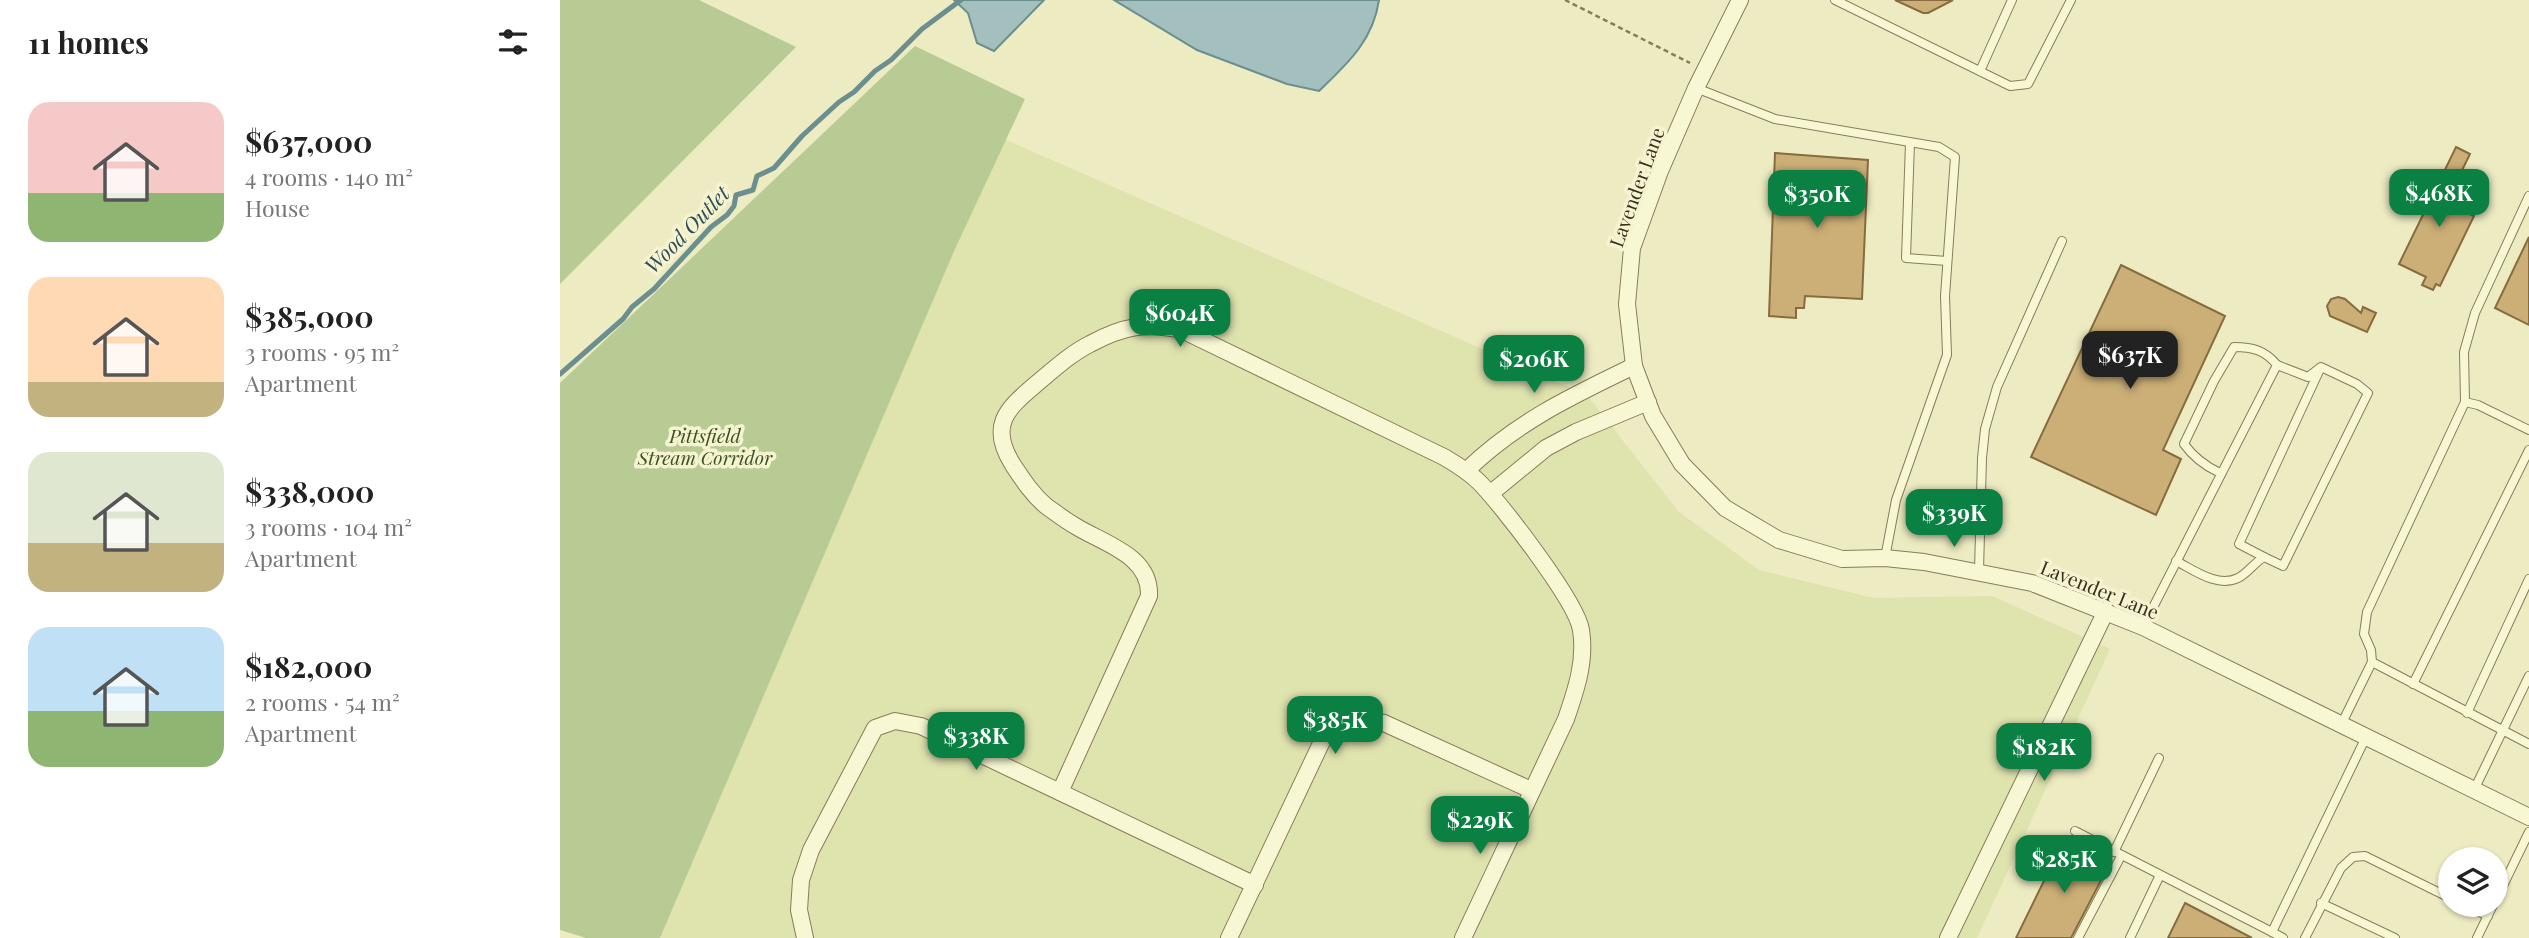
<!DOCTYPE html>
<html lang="en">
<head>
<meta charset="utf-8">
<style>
	body { margin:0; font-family:"Playfair Display",serif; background:#f6f6f6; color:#222; height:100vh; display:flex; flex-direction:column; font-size:26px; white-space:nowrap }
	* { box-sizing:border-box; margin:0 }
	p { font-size:23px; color:#767676 }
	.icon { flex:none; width:38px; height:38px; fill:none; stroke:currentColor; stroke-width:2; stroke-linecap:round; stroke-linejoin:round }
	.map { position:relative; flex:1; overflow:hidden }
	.panel { display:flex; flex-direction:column; background:#fff; width:560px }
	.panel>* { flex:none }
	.tools { position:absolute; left:1878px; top:847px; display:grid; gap:14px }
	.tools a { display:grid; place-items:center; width:70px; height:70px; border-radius:50%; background:#fff; box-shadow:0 2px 5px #0004; font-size:35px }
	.price { position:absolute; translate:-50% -60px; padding:0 16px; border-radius:14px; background:#0b8043; color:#fff; font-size:23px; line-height:46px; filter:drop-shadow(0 2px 4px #0008) }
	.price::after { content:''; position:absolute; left:50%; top:42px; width:21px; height:16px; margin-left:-10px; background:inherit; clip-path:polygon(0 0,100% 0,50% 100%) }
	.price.on { background:#222; color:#fff }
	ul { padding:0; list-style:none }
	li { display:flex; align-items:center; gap:21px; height:175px; padding:0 28px }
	li span { display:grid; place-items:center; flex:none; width:196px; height:140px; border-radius:21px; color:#555 }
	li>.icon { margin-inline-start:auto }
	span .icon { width:84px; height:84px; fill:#fffc; stroke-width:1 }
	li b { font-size:30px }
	h2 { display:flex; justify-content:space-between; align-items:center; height:84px; padding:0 28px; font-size:30px }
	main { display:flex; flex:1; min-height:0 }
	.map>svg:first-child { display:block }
</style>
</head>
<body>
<main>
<section class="panel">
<h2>11 homes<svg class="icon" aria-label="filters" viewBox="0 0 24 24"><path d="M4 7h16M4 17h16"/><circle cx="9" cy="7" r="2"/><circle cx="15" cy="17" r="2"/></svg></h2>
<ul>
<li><span style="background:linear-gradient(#f6c9c9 65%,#8fb573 0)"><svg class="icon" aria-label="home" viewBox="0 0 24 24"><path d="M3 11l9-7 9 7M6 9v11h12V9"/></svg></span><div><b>$637,000</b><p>4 rooms · 140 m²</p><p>House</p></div></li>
<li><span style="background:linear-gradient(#ffd9b3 75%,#c2b280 0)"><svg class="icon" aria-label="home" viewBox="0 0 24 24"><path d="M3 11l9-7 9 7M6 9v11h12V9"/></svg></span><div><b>$385,000</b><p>3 rooms · 95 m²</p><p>Apartment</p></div></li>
<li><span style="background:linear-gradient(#dfe7d0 65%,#c2b280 0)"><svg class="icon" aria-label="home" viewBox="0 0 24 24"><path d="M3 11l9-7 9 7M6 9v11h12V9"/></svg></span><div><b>$338,000</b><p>3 rooms · 104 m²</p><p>Apartment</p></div></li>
<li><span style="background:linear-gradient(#bfe0f5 60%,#8fb573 0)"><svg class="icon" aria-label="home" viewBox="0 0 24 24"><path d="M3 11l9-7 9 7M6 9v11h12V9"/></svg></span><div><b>$182,000</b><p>2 rooms · 54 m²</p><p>Apartment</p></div></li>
</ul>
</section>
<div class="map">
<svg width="1969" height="938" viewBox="0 0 1969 938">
	<rect width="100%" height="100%" fill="#edebc1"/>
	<polygon fill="#dfe3ae" points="442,138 1027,395 1119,512 1199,570 1314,598 1432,596 1550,649 1417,938 100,938"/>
	<g fill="#b8cb95">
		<polygon points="0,0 139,0 236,47 0,284"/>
		<polygon points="355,46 465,99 395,249 100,938 26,938 0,930 0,383"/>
	</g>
	<g fill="#a4c0be" stroke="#6b8e8e" stroke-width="2">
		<polygon points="394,0 484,0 434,51 417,43 408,13"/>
		<path d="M554,0H819C813,41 787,64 759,91L727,84L637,50Z"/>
	</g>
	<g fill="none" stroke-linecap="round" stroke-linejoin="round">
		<polyline stroke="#6b8e8e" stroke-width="5" points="0,374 63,319 72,307 94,289 151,227 167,215 174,206 176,195 193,190 197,176 214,168 242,136 279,102 294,92 315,71 331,60 362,29 401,0"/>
	</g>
	<g fill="#ccaf77" stroke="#866c3f" stroke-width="2">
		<polygon points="1335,0 1393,0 1368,13 1363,13"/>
		<polygon points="1896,147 1910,154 1886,203 1914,216 1880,286 1876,284 1873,290 1862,285 1866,277 1839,264"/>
		<polygon points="1215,153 1308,160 1302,299 1245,296 1244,308 1236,308 1236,318 1209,316"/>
		<polygon points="1969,237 1969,325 1935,308"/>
		<polygon points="1561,265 1665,316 1603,450 1621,459 1596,515 1471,457"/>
		<polygon points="1778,297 1785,299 1801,313 1803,307 1816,313 1807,332 1770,316 1767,306 1771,299"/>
		<polygon points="1503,842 1549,865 1511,938 1456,938"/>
		<polygon points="1625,903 1692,938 1608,938"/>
	</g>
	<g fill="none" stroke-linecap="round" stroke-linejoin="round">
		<g stroke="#877d59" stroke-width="10">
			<g id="lane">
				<polyline points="1275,0 1450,86 1468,84 1511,0"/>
				<polyline points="1420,71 1452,0"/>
				<polyline points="1136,88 1215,119 1379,147 1395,157 1385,296 1387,355 1336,500 1325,558"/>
				<polyline points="1350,143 1346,258 1387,261"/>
				<polyline points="1905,402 1904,352 1915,313 1969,196"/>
				<polyline points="1704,557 1679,544 1760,369"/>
				<path d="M1616,561C1634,570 1657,588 1678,578C1687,574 1695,562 1704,557L1723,566L1808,393L1797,384L1761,367L1748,377L1717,365"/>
				<polyline points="1419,571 1422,458 1425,429 1437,387 1502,241"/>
				<path d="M1583,627L1717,365C1705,350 1692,347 1674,347L1654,381L1624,444C1634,458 1645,466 1660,473"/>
				<polyline points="1812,662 1969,744"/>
				<polyline points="1853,684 1969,450"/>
				<polyline points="1907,713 1969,579"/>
				<polyline points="1781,725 1812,662 1811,650 1804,634 1807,612 1905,402 1918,405 1969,430"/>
				<polyline points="1914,790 1969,676"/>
				<polyline points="1515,831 1712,932"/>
				<polyline points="1554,852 1599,758"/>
				<polyline points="1936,900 1969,832"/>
				<polyline points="1761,903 1835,938"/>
				<polyline points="1905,905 1928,916"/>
				<polyline points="1518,938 1561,856"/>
				<polyline points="1570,938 1600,875"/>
				<polyline points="1723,938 1712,932 1806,737"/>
				<polyline points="1745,938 1781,868 1793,857 1805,856 1890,898"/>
				<polyline points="1917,938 1933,905"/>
			</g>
		</g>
		<g stroke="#877d59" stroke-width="18">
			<g id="street">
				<polyline points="1180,0 1136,88 1100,171 1072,248 1067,304 1074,366 1093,416 1122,464 1165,508 1219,540 1282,559 1325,558 1364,562 1472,583 1583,627 1969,817"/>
				<path d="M906,471C956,422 1012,396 1074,366"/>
				<polyline points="930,494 986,448 1016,432 1088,402"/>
				<path d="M500,792L589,596C591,556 545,544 517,527C506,521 496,513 486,506C472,494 463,480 453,465C429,427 445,410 475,385C493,370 510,354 530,344C563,326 586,322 622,330L884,457C896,464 909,472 919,482C941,504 1017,602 1021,630C1026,661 1016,690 1006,719L903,938"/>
				<polyline points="245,938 239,910 241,880 251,850 315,728 335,721 361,726 695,885"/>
				<path d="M669,938L765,735C785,725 801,720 824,723L971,790"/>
				<polyline points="1388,938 1546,611"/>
			</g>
		</g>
		<polyline stroke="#877d59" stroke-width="2.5" stroke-dasharray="5 3.5" stroke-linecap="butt" points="1005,0 1130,63"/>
		<use href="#lane" stroke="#f8f7d4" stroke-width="8"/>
		<use href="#street" stroke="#f8f7d4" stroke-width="16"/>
	</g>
	<g text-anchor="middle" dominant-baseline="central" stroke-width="7" stroke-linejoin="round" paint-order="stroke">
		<g font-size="19" fill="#36301d" stroke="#f5f3d0">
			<text transform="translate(1076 187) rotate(-70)">Lavender Lane</text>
			<text transform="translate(1540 589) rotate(22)">Lavender Lane</text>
		</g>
		<g font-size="19" font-style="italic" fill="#3b5324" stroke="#f5f3d0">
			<text x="145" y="435">Pittsfield<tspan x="145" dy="22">Stream Corridor</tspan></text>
		</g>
		<g font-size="21" font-style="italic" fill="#2c4e56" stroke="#f5f3d0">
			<text transform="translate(126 229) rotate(-46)">Wood Outlet</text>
		</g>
	</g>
</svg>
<div class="tools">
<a><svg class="icon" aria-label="layers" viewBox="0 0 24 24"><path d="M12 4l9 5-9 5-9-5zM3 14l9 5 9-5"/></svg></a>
</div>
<b class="price" style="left:1879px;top:229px">$468K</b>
<b class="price" style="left:1257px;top:230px">$350K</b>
<b class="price" style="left:620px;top:349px">$604K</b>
<b class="price on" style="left:1570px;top:391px">$637K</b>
<b class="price" style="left:974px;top:395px">$206K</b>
<b class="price" style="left:1394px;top:549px">$339K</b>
<b class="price" style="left:775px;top:756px">$385K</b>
<b class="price" style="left:416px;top:772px">$338K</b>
<b class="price" style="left:1484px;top:783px">$182K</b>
<b class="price" style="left:920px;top:856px">$229K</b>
<b class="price" style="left:1504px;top:895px">$285K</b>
</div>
</main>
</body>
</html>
